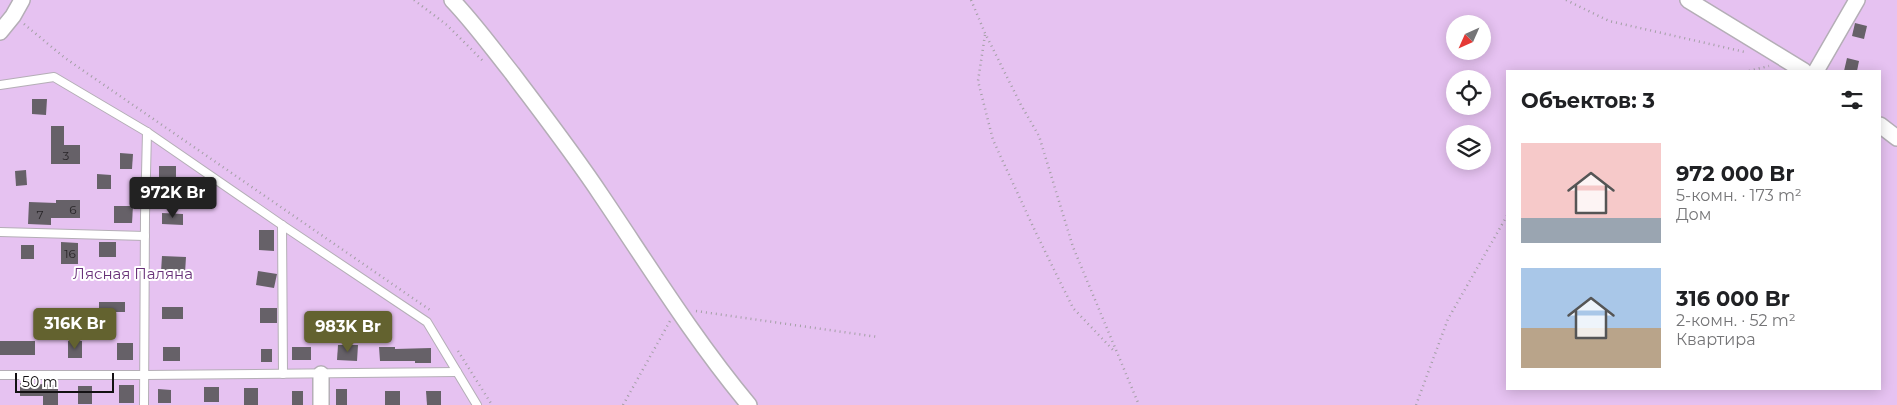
<!DOCTYPE html>
<html lang="ru">
<head>
<meta charset="utf-8">
<style>
	body { margin:0; font-family:Montserrat,sans-serif; background:#f6f6f6; color:#202124; height:100vh; display:flex; flex-direction:column; font-size:19px; white-space:nowrap }
	* { box-sizing:border-box; margin:0 }
	p { font-size:16px; color:#757577 }
	.icon { flex:none; width:28px; height:28px; fill:none; stroke:currentColor; stroke-width:2; stroke-linecap:round; stroke-linejoin:round }
	.map { position:relative; flex:1; overflow:hidden }
	.sheet { position:absolute; left:1506px; top:70px; width:375px; height:320px; display:flex; flex-direction:column; background:#fff; border-radius:0px; box-shadow:0 2px 12px #0003 }
	.sheet>* { flex:none }
	.needle { width:32px; rotate:225deg }
	.buttons { position:absolute; left:1446px; top:15px; display:grid; gap:10px }
	.buttons a { display:grid; place-items:center; width:45px; height:45px; border-radius:50%; background:#fff; box-shadow:0 2px 12px #0003; font-size:25px }
	.scale { position:absolute; left:15px; bottom:12px; width:99px; box-sizing:border-box; padding-left:5px; border:2px solid #131113; border-top:0; font-size:14px; line-height:18px; white-space:nowrap; color:#131113; -webkit-text-stroke:4px #fff; paint-order:stroke }
	.price { position:absolute; translate:-50% -42px; padding:0 11px; border-radius:5px; background:#63622f; color:#fff; font-size:16px; line-height:32px; filter:drop-shadow(0 1px 2px #0008) }
	.price::after { content:''; position:absolute; left:50%; top:30px; width:15px; height:11px; margin-left:-8px; background:inherit; clip-path:polygon(0 0,100% 0,50% 100%) }
	.price.selected { background:#222; color:#fff }
	ul { padding:0; list-style:none }
	li { display:flex; align-items:center; gap:15px; height:125px; padding:0 15px }
	li span { display:grid; place-items:center; flex:none; width:140px; height:100px; border-radius:0px; color:#555 }
	li>.icon { margin-inline-start:auto }
	span .icon { width:60px; height:60px; fill:#fffc; stroke-width:1 }
	li b { font-size:21px }
	h2 { display:flex; justify-content:space-between; align-items:center; height:60px; padding:0 15px; font-size:21px }
	.map>svg:first-child { display:block }
</style>
</head>
<body>
<div class="map">
<svg width="1897" height="405" viewBox="0 0 1897 405">
	<rect width="100%" height="100%" fill="#e6e0e8"/>
	<path fill="#e6c2f1" fill-rule="evenodd" d="M0,0H1897V405H0ZM1455,24H1482V51H1455ZM1508,71H1880V389H1508ZM1455,79H1482V106H1455ZM1455,134H1482V161H1455Z"/>
	<g fill="#666168">
		<polygon points="1855,23 1867,26 1864,39 1852,36"/>
		<polygon points="1847,58 1859,61 1857,71 1844,71"/>
		<polygon points="32,99 47,99 46,115 32,114"/>
		<polygon points="51,126 64,126 64,145 80,145 80,164 51,164"/>
		<polygon points="120,153 133,154 132,169 120,169"/>
		<rect x="159" y="166" width="17" height="13"/>
		<polygon points="26,170 27,185 16,186 15,171"/>
		<polygon points="97,174 111,175 111,189 97,189"/>
		<polygon points="56,200 80,200 80,218 51,218 51,225 28,224 29,202 56,203"/>
		<polygon points="114,206 133,206 132,223 114,223"/>
		<polygon points="162,213 183,214 183,225 162,224"/>
		<polygon points="259,230 274,230 274,251 259,250"/>
		<polygon points="61,242 78,243 78,264 61,264"/>
		<rect x="99" y="242" width="17" height="15"/>
		<rect x="21" y="245" width="13" height="14"/>
		<polygon points="162,256 186,257 185,273 161,272"/>
		<polygon points="258,271 277,274 274,288 256,285"/>
		<rect x="99" y="302" width="26" height="10"/>
		<rect x="162" y="307" width="21" height="12"/>
		<rect x="260" y="308" width="17" height="15"/>
		<rect x="0" y="341" width="35" height="14"/>
		<rect x="68" y="341" width="14" height="17"/>
		<rect x="117" y="343" width="16" height="17"/>
		<polygon points="338,345 358,345 357,361 337,360"/>
		<rect x="163" y="347" width="17" height="14"/>
		<rect x="292" y="347" width="19" height="13"/>
		<polygon points="379,347 395,347 395,349 431,348 431,363 415,363 415,361 380,361"/>
		<rect x="261" y="349" width="11" height="13"/>
		<polygon points="20,383 58,385 58,405 43,405 43,396 20,396"/>
		<rect x="119" y="385" width="15" height="18"/>
		<rect x="78" y="386" width="14" height="18"/>
		<rect x="204" y="387" width="15" height="15"/>
		<rect x="244" y="388" width="14" height="17"/>
		<polygon points="158,389 171,390 171,403 158,403"/>
		<rect x="336" y="389" width="11" height="16"/>
		<rect x="292" y="391" width="11" height="14"/>
		<rect x="385" y="391" width="15" height="14"/>
		<polygon points="426,391 441,391 441,405 427,405"/>
	</g>
	<g fill="none" stroke-linecap="round" stroke-linejoin="round">
		<g stroke="#b4aeb6" stroke-width="10">
			<g id="lane">
				<polyline points="0,85 54,77 147,132 282,225 427,322 477,405"/>
				<polyline points="282,225 283,374"/>
				<polyline points="0,232 145,236"/>
				<polyline points="0,375 145,375 457,372"/>
				<polyline points="144,405 145,216 147,132"/>
			</g>
		</g>
		<g stroke="#b4aeb6" stroke-width="18">
			<g id="street">
				<path d="M452,0C474,23 492,48 512,73C542,113 573,153 601,195C649,266 694,339 749,405"/>
				<polyline points="1688,0 1804,71"/>
				<polyline points="0,32 13,16 22,0"/>
				<polyline points="1816,71 1857,0"/>
				<polyline points="1880,125 1897,138"/>
				<polyline points="321,405 321,374"/>
			</g>
		</g>
		<g stroke="#a39fa5" stroke-width="2.5" stroke-dasharray="1 4" stroke-linecap="butt">
			<polyline points="414,0 447,25 484,62"/>
			<polyline points="971,0 985,33 1021,105 1039,136 1073,247 1139,405"/>
			<polyline points="1566,0 1609,21 1745,52"/>
			<polyline points="24,24 65,58 430,310"/>
			<polyline points="985,35 978,81 993,140 1036,233 1073,308 1115,352"/>
			<polyline points="1749,71 1769,66"/>
			<polyline points="696,311 878,337"/>
			<polyline points="458,351 492,405"/>
			<polyline points="623,405 670,321"/>
			<polyline points="1416,405 1448,319 1508,214"/>
		</g>
		<use href="#lane" stroke="#fff" stroke-width="8"/>
		<use href="#street" stroke="#fff" stroke-width="15"/>
	</g>
	<g text-anchor="middle" dominant-baseline="central" stroke-width="4" stroke-linejoin="round" paint-order="stroke">
		<g font-size="12" fill="#282528">
			<text x="66" y="155">3</text>
			<text x="73" y="209">6</text>
			<text x="40" y="214">7</text>
			<text x="70" y="253">16</text>
		</g>
		<g font-size="15" fill="#683178" stroke="#fff">
			<text x="133" y="273">Лясная Паляна</text>
		</g>
	</g>
</svg>
<div class="buttons">
<a><svg class="needle" viewBox="-14 -14 28 28"><path d="M0-13l5 13h-10z" fill="#e53935"/><path d="M0 13l5-13h-10z" fill="#757577"/></svg></a>
<a><svg class="icon" aria-label="locate" viewBox="0 0 24 24"><circle cx="12" cy="12" r="6"/><path d="M12 2v4M12 18v4M2 12h4M18 12h4"/></svg></a>
<a><svg class="icon" aria-label="layers" viewBox="0 0 24 24"><path d="M12 4l9 5-9 5-9-5zM3 14l9 5 9-5"/></svg></a>
</div>
<div class="scale">50 m</div>
<b class="price selected" style="left:173px;top:219px">972K Br</b>
<b class="price" style="left:75px;top:350px">316K Br</b>
<b class="price" style="left:348px;top:353px">983K Br</b>
<section class="sheet">
<h2>Объектов: 3<svg class="icon" aria-label="filters" viewBox="0 0 24 24"><path d="M4 7h16M4 17h16"/><circle cx="9" cy="7" r="2"/><circle cx="15" cy="17" r="2"/></svg></h2>
<ul>
<li><span style="background:linear-gradient(#f6c9c9 75%,#9aa5b1 0)"><svg class="icon" aria-label="home" viewBox="0 0 24 24"><path d="M3 11l9-7 9 7M6 9v11h12V9"/></svg></span><div><b>972 000 Br</b><p>5-комн. · 173 m²</p><p>Дом</p></div></li>
<li><span style="background:linear-gradient(#a9c7e8 60%,#b9a48a 0)"><svg class="icon" aria-label="home" viewBox="0 0 24 24"><path d="M3 11l9-7 9 7M6 9v11h12V9"/></svg></span><div><b>316 000 Br</b><p>2-комн. · 52 m²</p><p>Квартира</p></div></li>
</ul>
</section>
</div>
</body>
</html>
